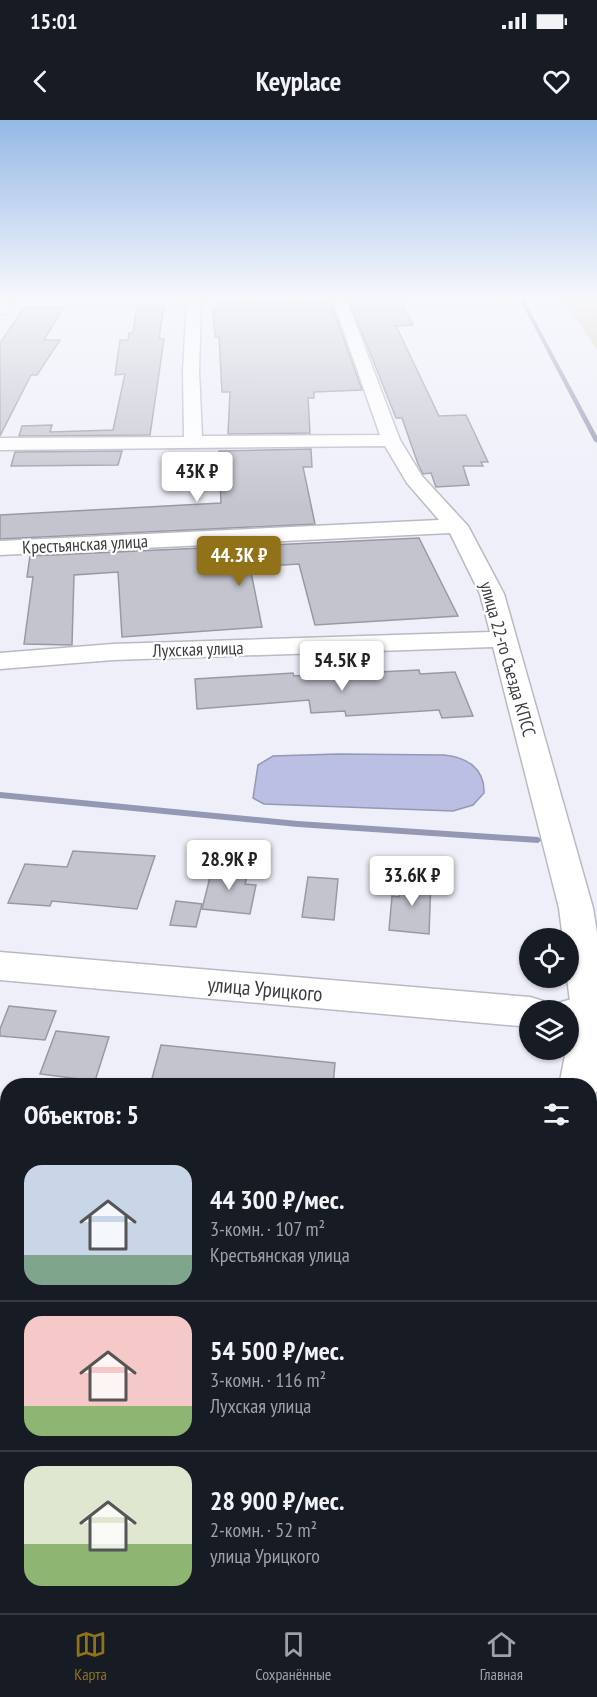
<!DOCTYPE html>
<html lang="ru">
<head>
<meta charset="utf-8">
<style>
	body { margin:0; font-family:"PT Sans Narrow",sans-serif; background:#242831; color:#f1f3f6; height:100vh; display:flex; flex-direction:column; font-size:22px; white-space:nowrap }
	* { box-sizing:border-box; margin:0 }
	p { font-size:20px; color:#9ea1a6 }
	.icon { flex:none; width:33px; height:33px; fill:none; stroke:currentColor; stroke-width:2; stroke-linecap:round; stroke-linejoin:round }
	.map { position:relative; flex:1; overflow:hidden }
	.drawer { position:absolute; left:0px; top:958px; width:597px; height:536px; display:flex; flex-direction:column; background:#171b24; border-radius:24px 24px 0 0; box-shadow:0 2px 4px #0004 }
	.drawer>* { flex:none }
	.fabs { position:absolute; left:519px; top:808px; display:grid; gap:12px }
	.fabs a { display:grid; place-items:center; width:60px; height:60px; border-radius:50%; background:#171b24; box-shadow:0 2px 4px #0004; font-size:30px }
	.price { position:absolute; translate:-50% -51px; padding:0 14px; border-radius:6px; background:#fff; color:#222; font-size:20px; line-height:39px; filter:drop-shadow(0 2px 3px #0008) }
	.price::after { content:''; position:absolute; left:50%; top:36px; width:18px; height:14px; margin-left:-9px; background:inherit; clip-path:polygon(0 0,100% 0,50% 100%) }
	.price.on { background:#927219; color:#fff }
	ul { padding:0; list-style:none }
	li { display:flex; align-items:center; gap:18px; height:150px; padding:0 24px }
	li+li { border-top:2px solid #363941 }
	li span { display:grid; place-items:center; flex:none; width:168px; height:120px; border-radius:18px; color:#555 }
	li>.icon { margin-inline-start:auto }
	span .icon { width:72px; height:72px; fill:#fffc; stroke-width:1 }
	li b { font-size:26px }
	h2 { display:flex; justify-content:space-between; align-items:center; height:72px; padding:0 24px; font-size:26px }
	.status { display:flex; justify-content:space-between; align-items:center; height:42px; padding:0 30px; background:#171b24; direction:ltr }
	.status svg { height:16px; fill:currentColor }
	header { display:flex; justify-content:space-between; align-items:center; height:78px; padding:0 24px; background:#171b24; font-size:27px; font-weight:700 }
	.dock { display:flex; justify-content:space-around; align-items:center; height:84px; border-top:2px solid #363941; background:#171b24; font-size:16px; color:#9ea1a6 }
	.dock a { display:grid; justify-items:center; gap:3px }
	.dock .on { color:#927219 }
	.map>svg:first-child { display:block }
</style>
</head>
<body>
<div class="status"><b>15:01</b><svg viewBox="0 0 49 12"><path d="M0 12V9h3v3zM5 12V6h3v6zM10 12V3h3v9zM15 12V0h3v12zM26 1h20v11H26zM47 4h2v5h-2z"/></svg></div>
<header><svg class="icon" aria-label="back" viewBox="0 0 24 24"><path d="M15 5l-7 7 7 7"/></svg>Keyplace<svg class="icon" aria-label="heart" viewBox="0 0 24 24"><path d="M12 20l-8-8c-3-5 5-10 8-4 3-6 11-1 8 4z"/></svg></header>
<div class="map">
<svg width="597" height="1493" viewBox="0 0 597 1493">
	<rect width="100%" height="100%" fill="#eeeff9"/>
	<polygon fill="#dbcfb4" points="562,178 597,178 597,230"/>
	<path fill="#babfe3" stroke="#9498b2" stroke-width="1.5" d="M338,634L444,635C466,637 485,648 484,673L473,685L453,691L264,684L253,678L258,645L273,636Z"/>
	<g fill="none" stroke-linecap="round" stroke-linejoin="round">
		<g fill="#9498b2" fill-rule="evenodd">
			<polygon points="519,178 523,178 597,316 597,323 594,321"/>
			<polygon points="0,672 298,701 538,717 542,720 538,723 298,707 0,678"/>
		</g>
	</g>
	<g fill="#c3c4ce" stroke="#9899a2" stroke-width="1.5">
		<polygon points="372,178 400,178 413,205 396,206 439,296 466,295 488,342 481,342 483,346 463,346 469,365 436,367 431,353 423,354 418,344 402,298 396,298 349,180 373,179"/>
		<polygon points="277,180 278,182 330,180 362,270 314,272 314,278 308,278 310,313 228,314 230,272 222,272 219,217 215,217 213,189 219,189 219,183 225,182"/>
		<polygon points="137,186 164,186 159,219 164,219 150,315 19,316 22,306 52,305 50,312 113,310 125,254 115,255 120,220 128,220 129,213 133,213"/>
		<polygon points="24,188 63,188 44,220 60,220 37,255 31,255 0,316 0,223"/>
		<polygon points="311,329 312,347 303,347 315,404 0,419 0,395 221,383 219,331"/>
		<polygon points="122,331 118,345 11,346 15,332"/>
		<polygon points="419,418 458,496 315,505 299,444 250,447 262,507 122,517 118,452 74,455 72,525 24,524 33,457 27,457 30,436"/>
		<polygon points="419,550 420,554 455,552 473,596 442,598 439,590 346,596 345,591 311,593 309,580 197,589 195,559 293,553 294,556"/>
		<polygon points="73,731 155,736 137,789 52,781 50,786 8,783 25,744 67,747"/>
		<polygon points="213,745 249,749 245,764 256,765 250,794 202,789"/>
		<polygon points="308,757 338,759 334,800 302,797"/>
		<polygon points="401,757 431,760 429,814 389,810 392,776 399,777"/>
		<polygon points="176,781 202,784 196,807 170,805"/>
		<polygon points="9,886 56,891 45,920 0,916 0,909"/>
		<polygon points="56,911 109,917 95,961 40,954"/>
		<polygon points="161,925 335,943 333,966 150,966"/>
	</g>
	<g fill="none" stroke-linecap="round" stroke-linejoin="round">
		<g stroke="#b9bac4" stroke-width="3">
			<g id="minor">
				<polygon points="1,178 15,178 5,193 0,194"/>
				<polygon points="187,178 201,178 199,251 202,316 380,315 332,178 346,178 400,320 422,356 468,406 504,474 593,788 597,813 597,971 593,978 590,980 590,966 559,966 566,930 568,930 572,897 567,858 568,819 563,819 559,788 493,527 113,540 0,549 0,533 113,524 490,512 480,474 450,413 0,435 0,421 439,400 407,363 385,326 0,330 0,318 184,317 183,251"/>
				<polygon points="0,1237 8,1239 8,1289 0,1287"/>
			</g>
		</g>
		<g stroke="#b9bac4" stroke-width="3">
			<g id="major">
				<polygon points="0,832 530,877 543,881 548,891 530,891 530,907 0,860"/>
				<polygon points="568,880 597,883 597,915 568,911 568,891 551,891 555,884"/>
			</g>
		</g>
		<use href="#minor" fill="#fff" fill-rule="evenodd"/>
		<use href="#major" fill="#fff" fill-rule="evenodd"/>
	</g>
	<linearGradient id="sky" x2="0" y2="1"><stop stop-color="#95b8e6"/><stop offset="0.46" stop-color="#f7f8fc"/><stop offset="1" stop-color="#f7f8fc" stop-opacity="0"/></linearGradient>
	<rect width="597" height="387" fill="url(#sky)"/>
	<g text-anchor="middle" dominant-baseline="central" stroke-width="4.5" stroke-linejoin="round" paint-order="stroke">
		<g font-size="18" fill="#3c3c40" stroke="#fff">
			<text transform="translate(85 424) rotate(-3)">Крестьянская улица</text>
			<text transform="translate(198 529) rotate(-2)">Лухская улица</text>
			<text transform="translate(508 539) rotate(74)">улица 22-го Съезда КПСС</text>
		</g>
		<g font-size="21" fill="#3c3c40" stroke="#fff">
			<text transform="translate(265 869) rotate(5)">улица Урицкого</text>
		</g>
	</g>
</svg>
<div class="fabs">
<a><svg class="icon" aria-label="locate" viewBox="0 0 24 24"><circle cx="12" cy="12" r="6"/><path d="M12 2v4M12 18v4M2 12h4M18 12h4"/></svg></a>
<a><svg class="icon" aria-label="layers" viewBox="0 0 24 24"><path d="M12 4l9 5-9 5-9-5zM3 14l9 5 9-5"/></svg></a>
</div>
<b class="price" style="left:197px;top:383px">43K ₽</b>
<b class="price on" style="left:239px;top:467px">44.3K ₽</b>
<b class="price" style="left:342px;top:572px">54.5K ₽</b>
<b class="price" style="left:229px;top:771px">28.9K ₽</b>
<b class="price" style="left:412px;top:787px">33.6K ₽</b>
<section class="drawer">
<h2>Объектов: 5<svg class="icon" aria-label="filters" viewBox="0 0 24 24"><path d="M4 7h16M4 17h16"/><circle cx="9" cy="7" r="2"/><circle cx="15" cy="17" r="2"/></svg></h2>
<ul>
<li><span style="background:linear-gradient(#c9d6e8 75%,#7fa58c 0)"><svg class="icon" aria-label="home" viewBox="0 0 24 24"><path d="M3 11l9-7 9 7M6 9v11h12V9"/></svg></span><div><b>44 300 ₽/мес.</b><p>3-комн. · 107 m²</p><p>Крестьянская улица</p></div></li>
<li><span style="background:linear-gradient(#f6c9c9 75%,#8fb573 0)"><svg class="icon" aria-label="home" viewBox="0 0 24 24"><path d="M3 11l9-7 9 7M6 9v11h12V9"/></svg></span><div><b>54 500 ₽/мес.</b><p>3-комн. · 116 m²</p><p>Лухская улица</p></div></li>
<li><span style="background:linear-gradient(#dfe7d0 65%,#8fb573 0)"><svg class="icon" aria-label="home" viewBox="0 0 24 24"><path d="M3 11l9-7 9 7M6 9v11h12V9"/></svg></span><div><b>28 900 ₽/мес.</b><p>2-комн. · 52 m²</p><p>улица Урицкого</p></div></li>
</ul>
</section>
</div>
<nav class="dock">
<a class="on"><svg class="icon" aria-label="map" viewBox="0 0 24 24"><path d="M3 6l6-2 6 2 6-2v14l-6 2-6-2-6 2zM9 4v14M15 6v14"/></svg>Карта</a>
<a><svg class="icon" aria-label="saved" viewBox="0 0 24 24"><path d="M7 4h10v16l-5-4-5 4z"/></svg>Сохранённые</a>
<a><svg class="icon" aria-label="home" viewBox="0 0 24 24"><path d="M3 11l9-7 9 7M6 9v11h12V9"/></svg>Главная</a>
</nav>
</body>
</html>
